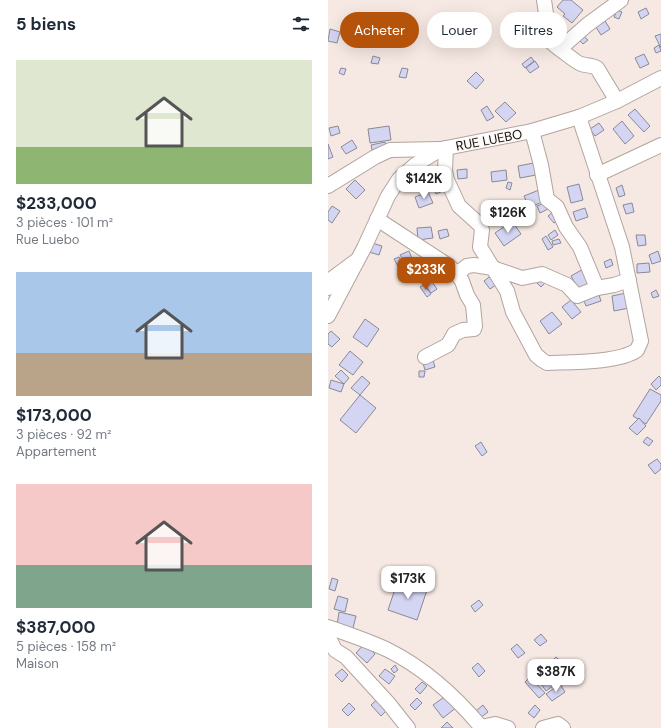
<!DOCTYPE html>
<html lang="fr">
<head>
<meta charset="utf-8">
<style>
	body { margin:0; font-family:"DM Sans",sans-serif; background:#f2f2f3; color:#1f2937; height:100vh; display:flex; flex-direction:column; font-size:15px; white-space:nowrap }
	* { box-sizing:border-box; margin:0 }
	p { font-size:13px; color:#747a83 }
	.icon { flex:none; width:22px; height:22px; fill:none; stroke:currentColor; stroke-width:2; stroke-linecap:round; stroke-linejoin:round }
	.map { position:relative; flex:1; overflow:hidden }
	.side { display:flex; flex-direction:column; background:#fff; width:328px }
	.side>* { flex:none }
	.hud { position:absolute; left:12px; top:12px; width:261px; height:36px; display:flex; gap:8px }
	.price { position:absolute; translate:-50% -34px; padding:0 9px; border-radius:8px; background:#fff; color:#222; font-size:13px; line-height:26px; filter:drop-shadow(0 1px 2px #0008) }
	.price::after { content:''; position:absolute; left:50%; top:24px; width:12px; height:9px; margin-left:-6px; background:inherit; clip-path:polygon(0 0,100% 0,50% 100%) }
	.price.current { background:#b45309; color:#fff }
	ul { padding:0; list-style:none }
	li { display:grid; align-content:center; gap:8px; height:212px; padding:0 16px }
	li span { display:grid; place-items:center; height:124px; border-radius:0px; color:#555 }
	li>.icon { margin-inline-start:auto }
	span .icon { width:72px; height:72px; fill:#fffc; stroke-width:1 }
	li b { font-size:17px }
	h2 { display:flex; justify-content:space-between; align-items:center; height:48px; padding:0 16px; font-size:17px }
	.tag { padding:0 14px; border-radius:18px; background:#fff; box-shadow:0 4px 16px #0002; font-size:14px; line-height:36px }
	.tag.current { background:#b45309; color:#fff }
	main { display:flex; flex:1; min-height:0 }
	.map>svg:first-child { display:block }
</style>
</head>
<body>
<main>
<section class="side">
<h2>5 biens<svg class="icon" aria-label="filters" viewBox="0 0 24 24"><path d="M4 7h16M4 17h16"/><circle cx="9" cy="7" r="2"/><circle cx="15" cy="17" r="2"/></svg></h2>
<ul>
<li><span style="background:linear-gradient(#dfe7d0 70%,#8fb573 0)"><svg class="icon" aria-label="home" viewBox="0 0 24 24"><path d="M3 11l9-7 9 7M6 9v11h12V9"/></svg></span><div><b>$233,000</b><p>3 pièces · 101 m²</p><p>Rue Luebo</p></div></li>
<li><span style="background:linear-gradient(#a9c7e8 65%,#b9a48a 0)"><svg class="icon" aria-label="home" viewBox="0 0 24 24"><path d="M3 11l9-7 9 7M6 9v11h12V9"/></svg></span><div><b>$173,000</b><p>3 pièces · 92 m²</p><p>Appartement</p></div></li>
<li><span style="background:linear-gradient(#f6c9c9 65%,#7fa58c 0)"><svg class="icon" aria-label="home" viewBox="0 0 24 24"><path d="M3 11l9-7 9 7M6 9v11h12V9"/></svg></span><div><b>$387,000</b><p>5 pièces · 158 m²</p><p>Maison</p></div></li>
</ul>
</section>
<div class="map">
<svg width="333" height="728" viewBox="0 0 333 728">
	<rect width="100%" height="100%" fill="#f6e8e2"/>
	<g fill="#d3d5f2" stroke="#898a96">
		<polygon points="235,0 243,0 255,10 244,23 235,16 237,14 229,7"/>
		<polygon points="318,8 321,14 313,19 310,12"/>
		<polygon points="289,10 294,12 291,19 286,17"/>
		<polygon points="198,14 214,17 211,29 196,27"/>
		<polygon points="277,21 282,29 273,35 268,27"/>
		<polygon points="2,29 12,32 9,43 0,41"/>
		<polygon points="333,34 333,48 327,36"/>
		<polygon points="254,35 260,40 255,44 250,39"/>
		<polygon points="331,45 333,51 328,53 326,48"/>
		<polygon points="316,54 321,64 312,68 307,58"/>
		<polygon points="45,56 52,58 50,64 43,63"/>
		<polygon points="203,57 206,61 197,68 194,64"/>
		<polygon points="207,61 211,67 202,73 198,68"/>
		<polygon points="13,68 18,69 16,75 11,73"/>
		<polygon points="74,68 80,69 78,78 71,77"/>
		<polygon points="148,72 156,80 148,89 139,81"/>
		<polygon points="177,102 188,113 178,122 167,111"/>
		<polygon points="159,106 166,117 159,121 153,110"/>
		<polygon points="307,109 322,126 316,132 300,115"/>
		<polygon points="294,121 306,136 297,144 285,129"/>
		<polygon points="271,123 276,130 267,136 262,129"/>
		<polygon points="10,126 12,133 3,136 1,128"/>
		<polygon points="61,126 63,140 42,143 40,129"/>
		<polygon points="24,140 29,148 18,154 13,147"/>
		<polygon points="57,142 59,151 45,154 43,145"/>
		<polygon points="0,144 5,157 0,159"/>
		<polygon points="206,163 208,175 192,178 190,166"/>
		<polygon points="139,169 139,178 130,179 129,170"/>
		<polygon points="178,170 179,180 164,182 163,172"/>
		<polygon points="27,180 37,190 28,199 18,189"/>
		<polygon points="180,182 184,183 182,190 178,188"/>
		<polygon points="112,184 115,191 108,194 105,187"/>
		<polygon points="251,184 255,200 243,203 239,187"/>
		<polygon points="294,185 297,195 291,197 288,188"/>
		<polygon points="211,190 216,201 201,208 196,196"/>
		<polygon points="100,192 105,203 91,208 87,197"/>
		<polygon points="217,203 220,209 212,213 209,206"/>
		<polygon points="304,203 306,212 298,214 295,205"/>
		<polygon points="4,206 12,211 4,223 0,220 0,212"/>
		<polygon points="257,208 260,217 248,221 245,212"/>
		<polygon points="226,211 232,219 226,223 220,216"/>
		<polygon points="184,221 193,234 176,246 167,233"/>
		<polygon points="103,227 105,238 90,240 89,228"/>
		<polygon points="119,229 121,236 112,239 110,231"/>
		<polygon points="227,230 230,235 223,240 220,235"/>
		<polygon points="308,235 317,235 318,245 310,246"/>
		<polygon points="218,236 225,247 220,250 214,239"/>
		<polygon points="231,239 233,243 225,245 224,241"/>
		<polygon points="44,243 54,246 51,255 41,252"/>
		<polygon points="81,251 85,261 77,264 72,255"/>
		<polygon points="330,251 333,261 324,264 321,255"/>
		<polygon points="71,257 77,267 72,270 66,259"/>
		<polygon points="283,259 285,265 278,268 276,262"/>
		<polygon points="321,263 322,272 309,273 309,264"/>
		<polygon points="87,266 91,270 87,275 83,271"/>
		<polygon points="257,268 265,282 251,290 243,276"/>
		<polygon points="165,274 172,282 162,289 156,281"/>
		<polygon points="102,279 109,289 103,293 96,283"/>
		<polygon points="220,280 213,287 207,281"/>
		<polygon points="96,285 103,294 99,297 92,287"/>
		<polygon points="328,290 331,296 325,298 323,293"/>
		<polygon points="270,292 273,301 258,306 255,298"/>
		<polygon points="298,293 301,308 286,311 284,296"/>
		<polygon points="243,300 253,312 244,319 234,307"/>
		<polygon points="224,312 234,324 221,334 212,321"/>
		<polygon points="37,319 51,329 39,347 25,337"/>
		<polygon points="3,331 12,339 4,347 0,344 0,334"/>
		<polygon points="22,351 35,362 25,375 11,365"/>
		<polygon points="104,357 107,367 97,370 94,360"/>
		<polygon points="13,370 21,378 16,384 7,376"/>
		<polygon points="91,371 97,371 96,377 91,377"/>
		<polygon points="34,376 42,383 32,395 23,388"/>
		<polygon points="331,376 333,378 333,385 328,390 323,384"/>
		<polygon points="3,380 16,384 13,392 1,388"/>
		<polygon points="322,389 333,395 333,401 318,424 305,416"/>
		<polygon points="32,395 48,408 28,433 12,420"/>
		<polygon points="311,418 318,426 309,435 301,428"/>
		<polygon points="319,437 325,441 321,446 315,442"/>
		<polygon points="153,442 159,452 154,456 147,446"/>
		<polygon points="329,459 333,464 333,469 327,474 320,465"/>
		<polygon points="4,578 10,580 7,591 1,589"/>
		<polygon points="70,580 99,590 89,620 60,610"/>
		<polygon points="10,596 20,599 17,612 6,609"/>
		<polygon points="151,600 155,605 147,612 143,606"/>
		<polygon points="11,612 28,616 25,628 9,625"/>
		<polygon points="213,634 219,641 212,646 206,640"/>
		<polygon points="36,644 47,654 39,663 28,653"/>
		<polygon points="189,644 197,653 190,658 183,649"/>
		<polygon points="228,657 240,667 236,672 224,661"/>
		<polygon points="150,663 157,671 151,677 144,668"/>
		<polygon points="67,665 70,670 66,673 63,669"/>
		<polygon points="14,669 20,675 14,682 7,675"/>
		<polygon points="57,669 67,676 61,684 51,676"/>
		<polygon points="219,675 226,685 218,691 211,681"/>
		<polygon points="202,677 217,693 211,698 197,682"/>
		<polygon points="94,682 99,686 92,694 87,689"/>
		<polygon points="232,684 237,692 224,701 218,694"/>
		<polygon points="58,691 68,701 53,716 43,705"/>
		<polygon points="119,695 129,707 115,718 105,705"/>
		<polygon points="89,698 94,703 87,710 82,705"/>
		<polygon points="21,703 27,709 20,716 14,710"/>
		<polygon points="155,705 160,712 152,718 148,711"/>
		<polygon points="207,705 212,710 206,718 200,713"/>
		<polygon points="119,722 125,728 113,728"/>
	</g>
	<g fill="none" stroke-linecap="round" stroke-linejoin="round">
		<g stroke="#b1a49e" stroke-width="16">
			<g id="minor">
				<path d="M216,0L222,41C225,44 249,63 253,64C259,66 264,65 269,68L289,101"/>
				<polyline points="233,48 259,25 293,0"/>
				<polyline points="204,131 213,165 219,199 229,207 238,227 252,247 269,288"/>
				<path d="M118,148L117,171L119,180L131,206L152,225L154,230L152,247L179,291L185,312L208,355L214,360L219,363C242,362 291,363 309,350L313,341L294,247L251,117"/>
				<polyline points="269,175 333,145"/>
				<polyline points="0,186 47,157 62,150 113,149"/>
				<polyline points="49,219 121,266 129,274 134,281 139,295 145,305 147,326 146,329 135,330 126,334 120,345 97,357"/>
				<polyline points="129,274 139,266 146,265 165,268 194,278 214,274 239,285 249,296 269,288 286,285 301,280"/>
				<polyline points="0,288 5,278 28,261"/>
				<polyline points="0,316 36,248 60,196 71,179 87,165 113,149 204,131 251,117 289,101 333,78"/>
				<path d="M0,627C20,634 41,641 60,650C96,668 129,698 154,728"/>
				<polyline points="0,636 7,650 18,657 61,704 80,728"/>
				<polyline points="153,727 167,724 180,728"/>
				<polyline points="215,728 230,724 235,728"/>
			</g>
		</g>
		<use href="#minor" stroke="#fff" stroke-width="14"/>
	</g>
	<g text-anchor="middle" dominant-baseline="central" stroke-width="3" stroke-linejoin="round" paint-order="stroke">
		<g font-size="13" fill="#110d0b" stroke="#fdf8f5">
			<text transform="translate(161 140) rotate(-11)">RUE LUEBO</text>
		</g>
	</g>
</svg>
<b class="price" style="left:96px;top:200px">$142K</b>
<b class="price" style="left:180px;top:234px">$126K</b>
<b class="price current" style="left:98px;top:291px">$233K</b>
<b class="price" style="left:80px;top:600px">$173K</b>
<b class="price" style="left:228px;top:693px">$387K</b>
<div class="hud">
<a class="tag current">Acheter</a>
<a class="tag">Louer</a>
<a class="tag">Filtres</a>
</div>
</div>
</main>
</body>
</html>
